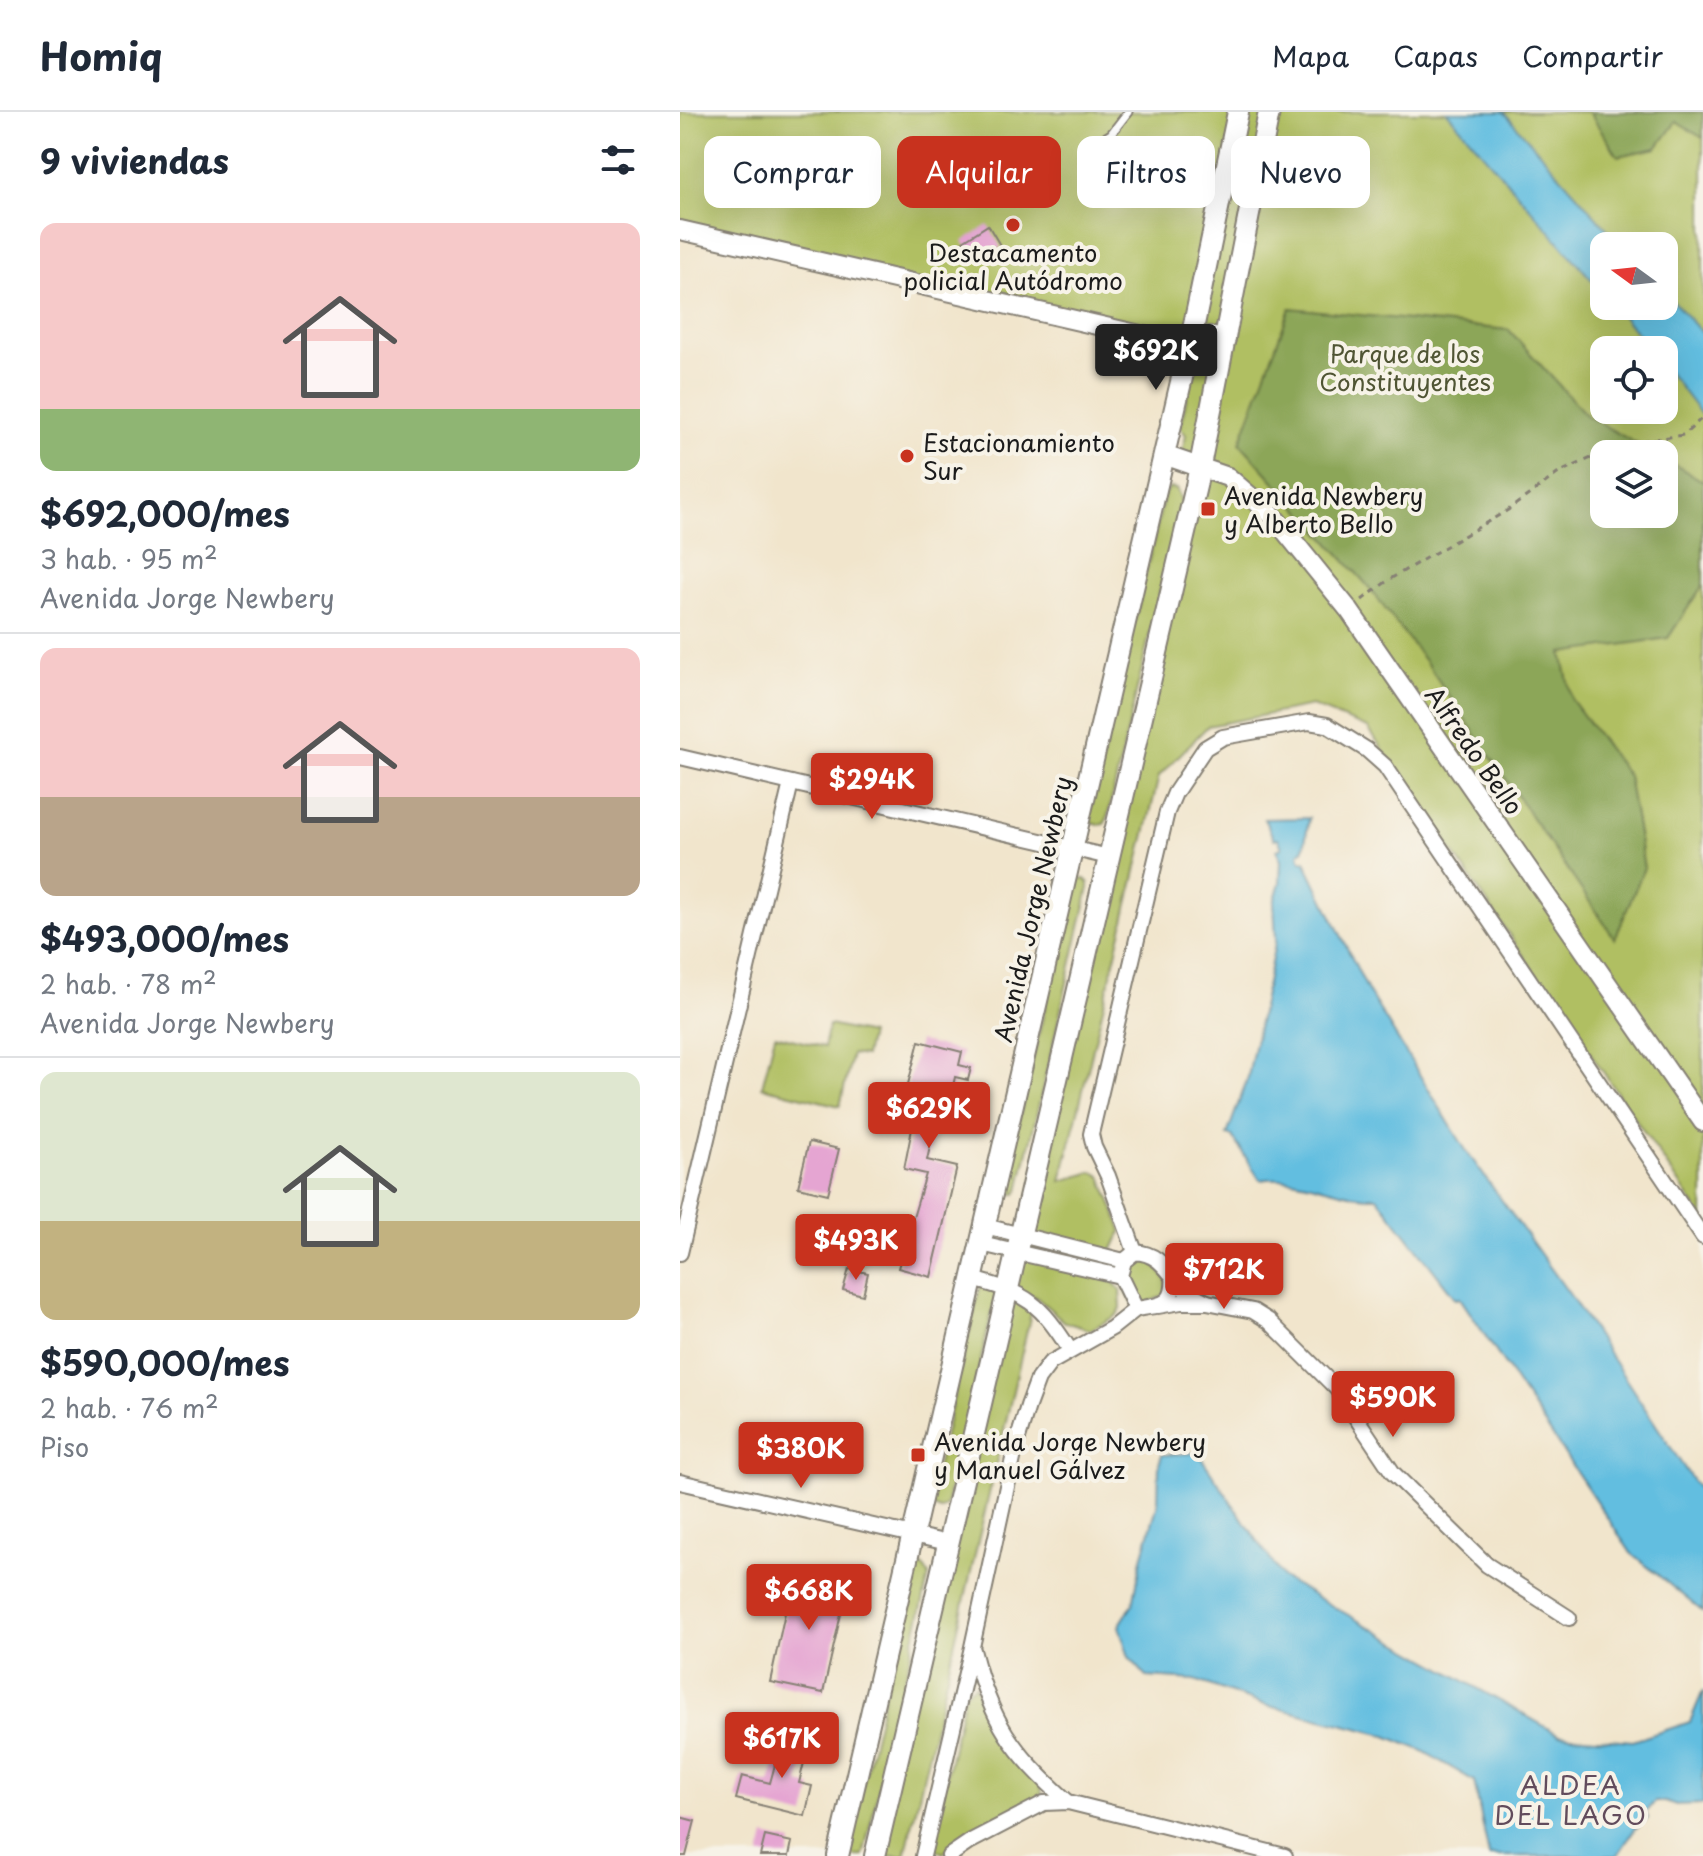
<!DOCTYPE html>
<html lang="es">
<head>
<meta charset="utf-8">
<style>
	body { margin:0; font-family:"Playpen Sans",sans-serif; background:#f2f2f3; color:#1f2937; height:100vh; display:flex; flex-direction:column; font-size:30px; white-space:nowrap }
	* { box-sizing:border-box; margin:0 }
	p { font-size:26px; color:#747a83 }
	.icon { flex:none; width:44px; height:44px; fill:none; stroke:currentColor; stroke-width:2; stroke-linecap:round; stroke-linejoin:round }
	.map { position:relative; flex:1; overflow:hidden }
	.sheet { display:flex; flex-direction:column; background:#fff; width:680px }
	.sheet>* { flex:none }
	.banner { position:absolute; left:24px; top:24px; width:760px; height:72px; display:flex; gap:16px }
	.needle { width:52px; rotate:285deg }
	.controls { position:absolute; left:910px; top:120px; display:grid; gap:16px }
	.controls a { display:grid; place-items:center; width:88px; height:88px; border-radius:16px; background:#fff; box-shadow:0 8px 32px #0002; font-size:40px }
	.price { position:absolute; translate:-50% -68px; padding:0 18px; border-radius:8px; background:#c8321e; color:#fff; font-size:26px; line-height:52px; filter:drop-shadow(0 2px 4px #0008) }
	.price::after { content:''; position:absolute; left:50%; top:48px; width:24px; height:18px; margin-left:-12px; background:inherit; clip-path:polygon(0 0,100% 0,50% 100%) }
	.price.active { background:#222; color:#fff }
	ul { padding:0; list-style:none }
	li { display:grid; align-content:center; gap:16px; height:424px; padding:0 40px }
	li+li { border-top:2px solid #e0e1e3 }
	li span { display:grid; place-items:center; height:248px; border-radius:16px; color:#555 }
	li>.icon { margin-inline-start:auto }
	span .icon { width:144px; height:144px; fill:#fffc; stroke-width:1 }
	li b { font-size:34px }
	h2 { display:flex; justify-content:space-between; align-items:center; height:96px; padding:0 40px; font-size:34px }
	.tag { padding:0 28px; border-radius:16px; background:#fff; box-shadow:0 8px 32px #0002; font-size:28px; line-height:72px }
	.tag.active { background:#c8321e; color:#fff }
	header { display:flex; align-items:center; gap:48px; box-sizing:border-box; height:112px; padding:0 40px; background:#fff; border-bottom:2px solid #e0e1e3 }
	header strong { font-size:38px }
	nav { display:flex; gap:44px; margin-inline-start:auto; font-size:28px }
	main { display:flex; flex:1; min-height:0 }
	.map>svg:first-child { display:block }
</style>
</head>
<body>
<header>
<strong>Homiq</strong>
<nav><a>Mapa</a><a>Capas</a><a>Compartir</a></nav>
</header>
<main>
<section class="sheet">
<h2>9 viviendas<svg class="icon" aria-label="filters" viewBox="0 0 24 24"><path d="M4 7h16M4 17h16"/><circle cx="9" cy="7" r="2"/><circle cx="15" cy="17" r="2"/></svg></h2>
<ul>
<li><span style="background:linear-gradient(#f6c9c9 75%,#8fb573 0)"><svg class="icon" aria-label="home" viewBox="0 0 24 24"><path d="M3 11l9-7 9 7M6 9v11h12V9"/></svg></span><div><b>$692,000/mes</b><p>3 hab. · 95 m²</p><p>Avenida Jorge Newbery</p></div></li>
<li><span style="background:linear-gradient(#f6c9c9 60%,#b9a48a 0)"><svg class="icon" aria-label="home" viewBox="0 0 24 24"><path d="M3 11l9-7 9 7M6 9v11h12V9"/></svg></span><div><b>$493,000/mes</b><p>2 hab. · 78 m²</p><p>Avenida Jorge Newbery</p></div></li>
<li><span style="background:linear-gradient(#dfe7d0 60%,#c2b280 0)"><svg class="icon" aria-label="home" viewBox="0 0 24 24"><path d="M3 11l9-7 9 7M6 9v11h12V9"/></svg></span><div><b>$590,000/mes</b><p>2 hab. · 76 m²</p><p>Piso</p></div></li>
</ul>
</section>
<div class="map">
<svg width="1023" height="1744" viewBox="0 0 1023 1744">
	<rect width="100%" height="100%" fill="#f7f3e8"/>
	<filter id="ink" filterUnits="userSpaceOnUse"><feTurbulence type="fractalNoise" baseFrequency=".0125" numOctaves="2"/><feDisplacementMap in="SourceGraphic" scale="16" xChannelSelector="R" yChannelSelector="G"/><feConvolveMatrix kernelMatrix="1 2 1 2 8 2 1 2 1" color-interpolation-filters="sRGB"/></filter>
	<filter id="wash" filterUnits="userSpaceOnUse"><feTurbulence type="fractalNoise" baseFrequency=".006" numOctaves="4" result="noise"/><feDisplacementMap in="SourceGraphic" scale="32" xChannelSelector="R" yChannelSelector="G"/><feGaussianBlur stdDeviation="1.8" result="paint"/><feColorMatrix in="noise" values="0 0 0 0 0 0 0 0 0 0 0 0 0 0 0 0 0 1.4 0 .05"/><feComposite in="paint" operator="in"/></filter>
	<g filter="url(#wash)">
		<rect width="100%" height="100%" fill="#f1e5cc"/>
		<g fill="#b0bf62" stroke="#666e3f" stroke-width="2" fill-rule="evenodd">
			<path d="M0,0H1023V1106L688,616L632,594L528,614L479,664L381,1069L413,1060L421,1064L442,1118L433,1137L428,1139L383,1128L376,1157L390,1160L392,1157L431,1167L440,1178L441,1196L437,1203L410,1218L385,1210L355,1184L225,1744H195L520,356L500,347L506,323L500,315L517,239H525L529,224L491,230L0,118ZM924,134H984V194H924ZM924,238H984V298H924ZM924,342H984V402H924Z"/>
			<polygon points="489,376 496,377 501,387 427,707 424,712 418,713 411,710 409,705 484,384"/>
			<polygon points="398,767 405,767 409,771 409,776 339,1078 336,1082 327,1081 323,1075 394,772"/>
			<polygon points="149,913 190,922 185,944 172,942 160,994 82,975 95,923 144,935"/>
			<polygon points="466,1141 494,1178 456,1197 444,1176 444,1149"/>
			<polygon points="301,1171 318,1175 266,1394 260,1398 253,1395 249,1389"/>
			<polygon points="243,1454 249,1464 183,1744 166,1744 234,1458"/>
			<polygon points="295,1573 319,1625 360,1672 362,1680 357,1688 290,1723 263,1741 251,1735 285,1580"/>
		</g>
		<g fill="#8ca658" stroke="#54613a" stroke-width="2">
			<polygon points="909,0 1023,0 1023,26 996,10 977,36 938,44"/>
			<polygon points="610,196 829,218 907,304 975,342 924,342 924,402 984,402 984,347 1023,369 1023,473 988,526 882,541 892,588 948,664 964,756 935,827 748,553 687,473 560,331"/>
		</g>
		<g fill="#62bee0" stroke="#3f6d7e" stroke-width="2">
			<polygon points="767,0 824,0 942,134 924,134 924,182"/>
			<polygon points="984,179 1023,222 1023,305 984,254 984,238 971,238 934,194 984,194"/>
			<path d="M629,706L624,736L619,742L621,749H625L688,879L787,1040L890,1183L1023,1384V1500L951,1441L780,1186L776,1187L697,1085C659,1086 620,1061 580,1068L552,1024L547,1023L568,965L596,827L594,791L600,770L601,749L597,738L602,736L598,726L594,727L584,707Z"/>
			<polygon points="518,1341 603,1466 880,1623 953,1629 1010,1610 1023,1579 1023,1692 993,1693 985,1690 975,1690 965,1700 968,1706 955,1717 937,1744 809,1744 794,1669 741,1638 701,1622 585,1593 515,1568 467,1565 449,1545 439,1514 453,1492 462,1446 478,1391 479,1352 482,1343"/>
		</g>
		<g id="blocks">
			<g fill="#e5a5d2">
				<polygon points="308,113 321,135 307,144 300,134 290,140 283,129"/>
				<polygon points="239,929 282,940 279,953 291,956 288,968 275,965 263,1019 254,1017 247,1048 277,1055 251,1165 218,1156 246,1062 224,1057 233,1012 217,1006 223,980 226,980"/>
				<polygon points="129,1030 159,1037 148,1082 118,1075"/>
				<polygon points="169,1157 188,1161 183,1183 163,1178"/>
				<polygon points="114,1459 168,1471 143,1581 90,1570"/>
				<polygon points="104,1620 130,1626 119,1671 132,1674 125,1704 56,1687 62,1664 90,1671"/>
				<polygon points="0,1705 15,1709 6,1744 0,1744"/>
				<polygon points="85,1724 112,1730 109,1744 80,1744"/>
			</g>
		</g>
	</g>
	<g filter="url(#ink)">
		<use href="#blocks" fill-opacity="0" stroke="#868074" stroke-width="2"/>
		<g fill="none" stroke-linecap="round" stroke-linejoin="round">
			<g stroke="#868074" stroke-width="11">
				<polyline id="service" points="409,36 431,22 448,0"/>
			</g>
			<g stroke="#868074" stroke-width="18">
				<g id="minor">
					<polyline points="0,645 429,745"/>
					<polyline points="305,1114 444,1149"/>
					<polyline points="301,1132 440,1164"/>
					<polyline points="455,1140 428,1064 414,1035 411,1022 487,700 495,681 525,636 543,625 629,610 647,613 687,638 705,654 1023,1125"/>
					<polyline points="0,1141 111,671"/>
					<path d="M292,1167C347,1181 360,1191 390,1238"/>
					<polyline points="527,1190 573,1199 589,1209 657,1277 713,1361 807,1453 889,1506"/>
					<path d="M478,1194L501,1190H527C520,1186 510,1182 504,1177C487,1161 482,1142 455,1140L444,1149L440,1164L456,1197C483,1193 496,1193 493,1161"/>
					<polyline points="0,1370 268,1431"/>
					<path d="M293,1538C312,1612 331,1638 388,1690"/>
					<polyline points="243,1744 292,1535 336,1333 348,1294 358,1267 370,1251 432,1216 456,1197"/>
					<polyline points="269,1744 291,1729 364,1691 388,1690 605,1744"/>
				</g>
			</g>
			<g stroke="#868074" stroke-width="22">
				<g id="tertiary">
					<polyline points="0,118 491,230 529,224 546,227"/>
					<polyline points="484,343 548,365 593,404 669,498 1023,1010"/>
				</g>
			</g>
			<g stroke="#868074" stroke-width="24">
				<g id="secondary">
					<polyline points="158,1744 511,227 558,0"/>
					<polyline points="195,1744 516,374 589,0"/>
				</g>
			</g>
			<polyline stroke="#868074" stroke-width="3" stroke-dasharray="6 6" stroke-linecap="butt" points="682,488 710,467 828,398 880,360 945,331 1004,323 1023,305"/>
			<use href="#service" stroke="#fff" stroke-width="7"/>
			<use href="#minor" stroke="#fff" stroke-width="14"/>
			<use href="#tertiary" stroke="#fff" stroke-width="18"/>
			<use href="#secondary" stroke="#fff" stroke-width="20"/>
		</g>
	</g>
	<g fill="#c8321e" stroke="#f7f3e8" stroke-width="3">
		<circle cx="333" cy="113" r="8"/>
		<circle cx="227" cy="344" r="8"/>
		<rect x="520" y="389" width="16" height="16" rx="4"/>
		<rect x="230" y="1335" width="16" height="16" rx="4"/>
	</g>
	<g text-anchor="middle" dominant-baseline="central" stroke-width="8" stroke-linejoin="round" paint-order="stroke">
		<g font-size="24" fill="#1c1c1c" stroke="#f7f3e8" text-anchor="start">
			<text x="333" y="140" text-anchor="middle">Destacamento<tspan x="333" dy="28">policial Autódromo</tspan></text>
			<text x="243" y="330">Estacionamiento<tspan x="243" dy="28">Sur</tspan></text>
			<text x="544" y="383">Avenida Newbery<tspan x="544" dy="28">y Alberto Bello</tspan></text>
			<text x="254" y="1329">Avenida Jorge Newbery<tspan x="254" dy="28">y Manuel Gálvez</tspan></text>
		</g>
		<g font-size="24" fill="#505534" stroke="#f7f3e8">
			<text x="725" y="241">Parque de los<tspan x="725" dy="28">Constituyentes</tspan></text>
		</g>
		<g font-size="24" fill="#1c1c1c" stroke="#f7f3e8">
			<text transform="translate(795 638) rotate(55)">Alfredo Bello</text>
			<text transform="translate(352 797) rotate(-77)">Avenida Jorge Newbery</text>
		</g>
		<g font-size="26" letter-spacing="2" fill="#624c5c" stroke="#f7f3e8">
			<text x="891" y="1672">ALDEA<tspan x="891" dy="30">DEL LAGO</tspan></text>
		</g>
	</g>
</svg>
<div class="controls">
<a><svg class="needle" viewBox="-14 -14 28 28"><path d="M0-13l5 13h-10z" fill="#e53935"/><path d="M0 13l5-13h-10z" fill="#747a83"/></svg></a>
<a><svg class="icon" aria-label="locate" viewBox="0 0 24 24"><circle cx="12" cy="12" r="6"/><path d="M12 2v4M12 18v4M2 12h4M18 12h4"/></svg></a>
<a><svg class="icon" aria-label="layers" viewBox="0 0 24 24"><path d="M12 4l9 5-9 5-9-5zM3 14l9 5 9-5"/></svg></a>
</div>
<b class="price active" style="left:476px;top:280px">$692K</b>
<b class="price" style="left:192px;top:709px">$294K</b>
<b class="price" style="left:249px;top:1038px">$629K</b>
<b class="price" style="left:176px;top:1170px">$493K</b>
<b class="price" style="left:544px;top:1199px">$712K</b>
<b class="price" style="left:713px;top:1327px">$590K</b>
<b class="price" style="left:121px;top:1378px">$380K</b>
<b class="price" style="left:129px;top:1520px">$668K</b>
<b class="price" style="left:102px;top:1668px">$617K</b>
<div class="banner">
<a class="tag">Comprar</a>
<a class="tag active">Alquilar</a>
<a class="tag">Filtros</a>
<a class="tag">Nuevo</a>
</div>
</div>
</main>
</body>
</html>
